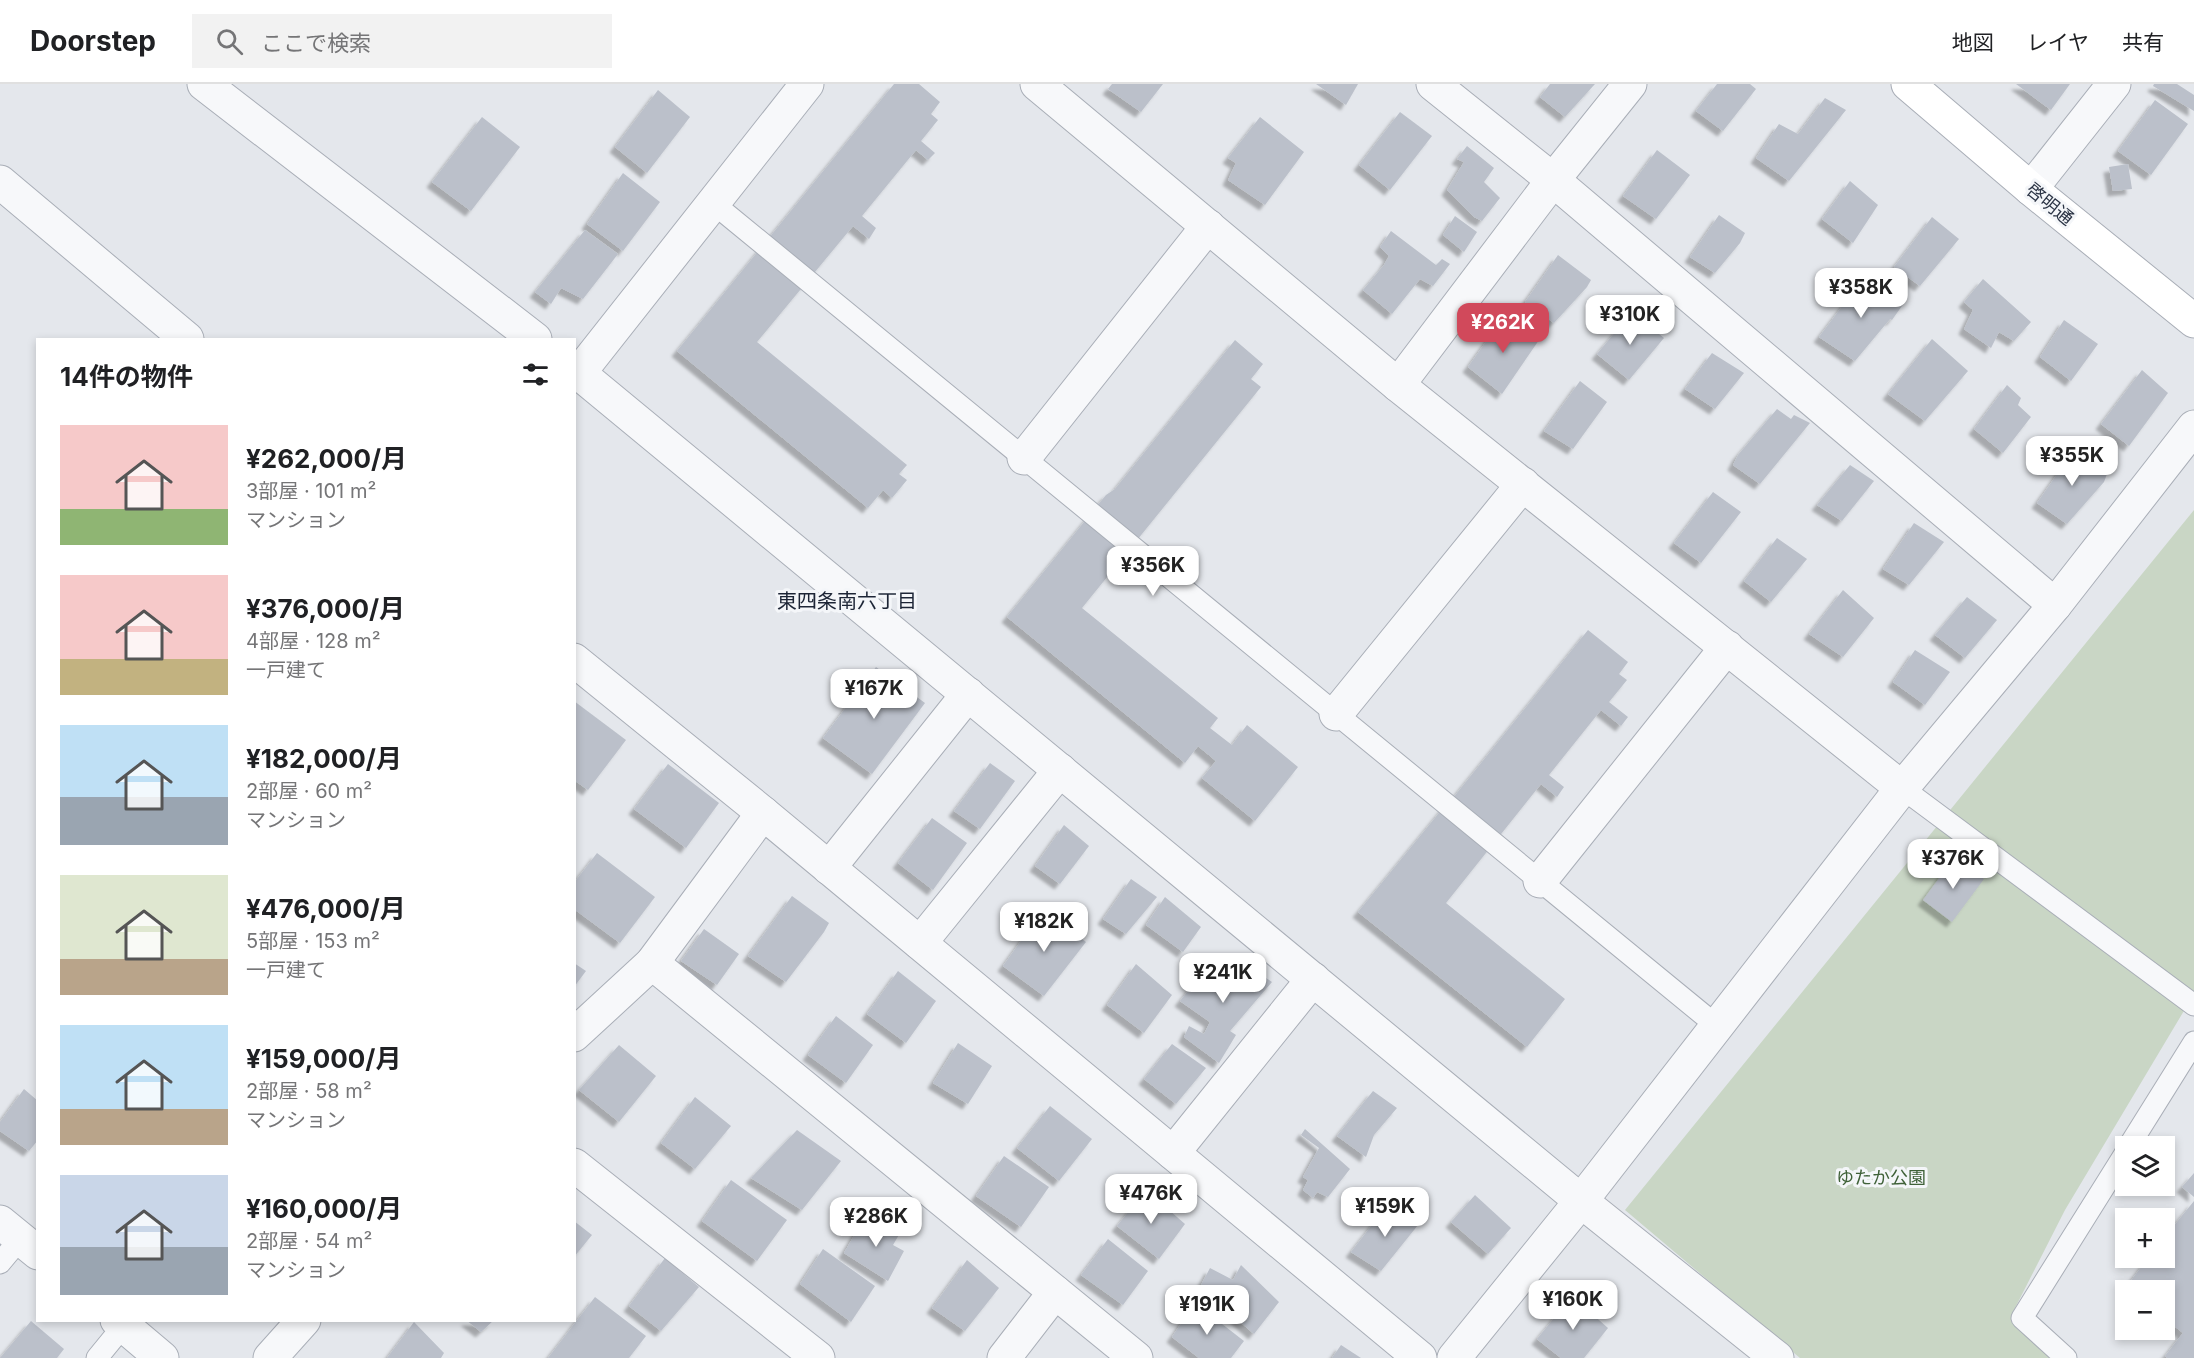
<!DOCTYPE html>
<html lang="ja">
<head>
<meta charset="utf-8">
<style>
	body { margin:0; font-family:Inter,"Noto Sans JP",sans-serif; background:#f2f2f2; color:#202124; height:100vh; display:flex; flex-direction:column; font-size:22px; white-space:nowrap }
	* { box-sizing:border-box; margin:0 }
	p { font-size:20px; color:#757577 }
	.icon { flex:none; width:33px; height:33px; fill:none; stroke:currentColor; stroke-width:2; stroke-linecap:round; stroke-linejoin:round }
	.map { position:relative; flex:1; overflow:hidden }
	.drawer { position:absolute; left:36px; top:254px; width:540px; height:984px; display:flex; flex-direction:column; background:#fff; border-radius:0px; box-shadow:0 3px 9px #0003 }
	.drawer>* { flex:none }
	.buttons { position:absolute; left:2115px; top:1052px; display:grid; gap:12px }
	.buttons a { display:grid; place-items:center; width:60px; height:60px; border-radius:0px; background:#fff; box-shadow:0 3px 9px #0003; font-size:30px }
	.price { position:absolute; translate:-50% -51px; padding:0 14px; border-radius:12px; background:#fff; color:#222; font-size:20px; line-height:39px; filter:drop-shadow(0 2px 3px #0008) }
	.price::after { content:''; position:absolute; left:50%; top:36px; width:18px; height:14px; margin-left:-9px; background:inherit; clip-path:polygon(0 0,100% 0,50% 100%) }
	.price.current { background:#d1495b; color:#fff }
	ul { padding:0; list-style:none }
	li { display:flex; align-items:center; gap:18px; height:150px; padding:0 24px }
	li span { display:grid; place-items:center; flex:none; width:168px; height:120px; border-radius:0px; color:#555 }
	li>.icon { margin-inline-start:auto }
	span .icon { width:72px; height:72px; fill:#fffc; stroke-width:1 }
	li b { font-size:26px }
	h2 { display:flex; justify-content:space-between; align-items:center; height:72px; padding:0 24px; font-size:26px }
	header { display:flex; align-items:center; gap:36px; box-sizing:border-box; height:84px; padding:0 30px; background:#fff; border-bottom:2px solid #e0e0e0 }
	header strong { font-size:28px }
	nav { display:flex; gap:33px; margin-inline-start:auto; font-size:21px }
	.search { width:420px; height:54px; background:#f2f2f2; display:flex; align-items:center; gap:15px; box-sizing:border-box; padding:0 21px; border-radius:0px; color:#757577; font-size:22px }
	.map>svg:first-child { display:block }
</style>
</head>
<body>
<header>
<strong>Doorstep</strong>
<div class="search"><svg class="icon" aria-label="search" viewBox="0 0 24 24"><circle cx="10" cy="10" r="6"/><path d="M15 15l6 6"/></svg>ここで検索</div>
<nav><a>地図</a><a>レイヤ</a><a>共有</a></nav>
</header>
<div class="map">
<svg width="2194" height="1274" viewBox="0 0 2194 1274">
	<defs>
		<filter id="shadow"><feDropShadow dx="-5.5" dy="5.5" stdDeviation="1.5" flood-color="#0004"/></filter>
	</defs>
	<rect width="100%" height="100%" fill="#e4e7ec"/>
	<polygon fill="#c9d6c5" points="2194,426 2194,910 2065,1126 2012,1230 2059,1274 1800,1274 1625,1126"/>
	<g fill="#bbc0ca" filter="url(#shadow)">
		<polygon points="894,0 919,0 940,18 931,30 938,36 921,57 935,69 928,76 916,66 862,132 876,144 869,155 853,142 757,258 907,381 899,390 907,396 892,414 883,406 868,424 677,267"/>
		<polygon points="1112,0 1163,0 1141,28 1108,5"/>
		<polygon points="1316,0 1358,0 1346,21"/>
		<polygon points="1550,0 1595,0 1565,33 1540,13"/>
		<polygon points="1717,0 1750,0 1756,5 1723,47 1696,27"/>
		<polygon points="2016,0 2070,0 2051,26"/>
		<polygon points="2154,0 2177,0 2194,11 2194,27 2153,2"/>
		<polygon points="658,6 690,33 647,89 615,63"/>
		<polygon points="1825,14 1846,26 1789,97 1756,74 1779,40 1798,50"/>
		<polygon points="2155,16 2188,40 2151,91 2118,67"/>
		<polygon points="1400,28 1432,52 1390,106 1359,81"/>
		<polygon points="482,33 520,63 471,127 432,98"/>
		<polygon points="1260,33 1304,68 1265,121 1228,96 1236,79 1228,74"/>
		<polygon points="1467,62 1494,84 1484,98 1500,114 1482,137 1474,133 1447,106 1464,78 1457,75"/>
		<polygon points="1657,66 1690,91 1656,135 1623,112"/>
		<polygon points="2128,80 2132,105 2113,107 2109,83"/>
		<polygon points="623,89 660,118 623,167 587,140"/>
		<polygon points="1850,97 1878,121 1853,159 1822,135"/>
		<polygon points="1719,131 1745,149 1740,159 1715,189 1690,173"/>
		<polygon points="1455,132 1477,148 1464,168 1443,151"/>
		<polygon points="1932,133 1959,155 1920,202 1894,183"/>
		<polygon points="585,146 618,170 583,215 561,204 551,220 535,208"/>
		<polygon points="1391,147 1436,181 1442,175 1450,180 1433,202 1420,195 1392,230 1363,206 1384,181 1389,172 1380,163"/>
		<polygon points="1558,171 1591,196 1587,203 1554,239 1525,218"/>
		<polygon points="1865,192 1904,219 1892,236 1890,235 1855,277 1819,253"/>
		<polygon points="1983,195 2031,238 2014,257 1999,248 1991,264 1964,245 1973,226 1964,218"/>
		<polygon points="1632,228 1664,254 1629,296 1597,270"/>
		<polygon points="1505,231 1539,256 1502,310 1468,283"/>
		<polygon points="2064,236 2098,260 2071,297 2040,273"/>
		<polygon points="1932,255 1968,287 1925,337 1888,310"/>
		<polygon points="1235,256 1263,280 1251,295 1261,303 1082,524 1218,634 1210,644 1232,661 1247,641 1298,683 1255,737 1202,694 1216,677 1198,662 1185,679 1007,533 1106,411 1115,405"/>
		<polygon points="1712,269 1744,289 1715,325 1685,305"/>
		<polygon points="2142,286 2168,309 2129,362 2101,340"/>
		<polygon points="1580,297 1607,318 1573,365 1544,347"/>
		<polygon points="2007,301 2021,314 2018,321 2031,333 2003,369 1974,345"/>
		<polygon points="1777,325 1791,335 1794,331 1810,339 1760,400 1733,381 1738,371"/>
		<polygon points="2074,366 2107,390 2104,398 2067,440 2037,419"/>
		<polygon points="1850,381 1874,397 1842,437 1817,421"/>
		<polygon points="1713,408 1741,428 1701,479 1674,459"/>
		<polygon points="1914,439 1944,458 1909,501 1883,485"/>
		<polygon points="1777,454 1807,475 1771,518 1744,497"/>
		<polygon points="1843,506 1874,534 1843,573 1809,550"/>
		<polygon points="1967,513 1997,536 1965,574 1935,551"/>
		<polygon points="1588,546 1628,578 1619,590 1627,596 1609,618 1628,633 1621,642 1601,626 1549,691 1564,703 1557,713 1541,700 1446,819 1565,915 1527,963 1358,828 1448,718 1449,719"/>
		<polygon points="1915,566 1950,588 1925,621 1893,598"/>
		<polygon points="876,583 925,619 872,690 823,654"/>
		<polygon points="574,617 626,656 588,706 574,696"/>
		<polygon points="990,679 1015,697 980,745 954,727"/>
		<polygon points="668,680 719,719 686,764 634,725"/>
		<polygon points="932,734 967,759 933,806 898,779"/>
		<polygon points="1064,741 1089,762 1060,800 1035,782"/>
		<polygon points="597,769 655,813 620,859 574,825 574,799"/>
		<polygon points="1954,774 1984,795 1952,838 1923,816"/>
		<polygon points="1131,795 1157,813 1126,850 1103,835"/>
		<polygon points="792,812 829,839 824,848 786,898 748,872"/>
		<polygon points="1165,813 1201,843 1183,868 1146,841"/>
		<polygon points="1043,826 1086,858 1044,912 1003,882"/>
		<polygon points="704,845 739,870 717,901 681,877"/>
		<polygon points="1229,869 1272,898 1230,947 1236,951 1219,979 1184,953 1189,942 1204,950 1210,938 1180,917 1204,887 1214,892"/>
		<polygon points="574,879 586,887 574,903"/>
		<polygon points="1136,880 1172,911 1144,949 1107,921"/>
		<polygon points="898,887 936,917 906,959 867,930"/>
		<polygon points="836,932 873,961 846,999 808,971"/>
		<polygon points="958,959 992,982 968,1020 933,999"/>
		<polygon points="1172,960 1206,984 1176,1020 1144,995"/>
		<polygon points="619,961 656,992 619,1038 579,1006"/>
		<polygon points="24,1005 38,1017 38,1056 29,1067 0,1047 0,1038"/>
		<polygon points="1373,1007 1397,1024 1374,1051 1366,1073 1337,1052"/>
		<polygon points="695,1013 731,1042 695,1085 661,1059"/>
		<polygon points="1050,1022 1092,1055 1059,1097 1017,1064"/>
		<polygon points="1305,1045 1350,1085 1328,1113 1317,1108 1313,1114 1303,1106 1308,1096 1303,1093 1319,1064 1301,1051"/>
		<polygon points="797,1046 841,1077 802,1126 751,1094"/>
		<polygon points="1004,1072 1049,1103 1021,1143 976,1112"/>
		<polygon points="2194,1089 2194,1113 2182,1103"/>
		<polygon points="731,1096 787,1136 757,1177 702,1137"/>
		<polygon points="1146,1106 1185,1140 1159,1175 1117,1142"/>
		<polygon points="1475,1111 1511,1144 1488,1170 1451,1138"/>
		<polygon points="2194,1117 2194,1274 2167,1274 2165,1272 2183,1249 2164,1234 2164,1206 2129,1206 2126,1203 2149,1173 2164,1173 2164,1154"/>
		<polygon points="1389,1119 1418,1141 1381,1187 1351,1168"/>
		<polygon points="866,1131 900,1149 893,1161 904,1167 888,1197 844,1169"/>
		<polygon points="574,1137 592,1151 574,1173"/>
		<polygon points="1108,1155 1148,1187 1123,1221 1081,1191"/>
		<polygon points="823,1165 875,1202 851,1238 800,1200"/>
		<polygon points="665,1174 699,1203 661,1247 629,1222"/>
		<polygon points="967,1176 999,1204 965,1247 932,1224"/>
		<polygon points="1241,1181 1279,1218 1254,1250 1200,1203 1210,1184 1233,1196"/>
		<polygon points="1572,1212 1608,1244 1584,1274 1561,1274 1537,1255"/>
		<polygon points="595,1213 646,1252 629,1274 548,1274"/>
		<polygon points="1195,1219 1244,1257 1231,1274 1199,1274 1172,1253"/>
		<polygon points="466,1236 494,1236 481,1248"/>
		<polygon points="31,1237 64,1265 57,1274 0,1274"/>
		<polygon points="414,1238 444,1269 441,1274 387,1274"/>
		<polygon points="1341,1261 1361,1274 1332,1274"/>
	</g>
	<g fill="none" stroke-linecap="round" stroke-linejoin="round">
		<g stroke="#a9aeb7" stroke-width="23">
			<g id="lane">
				<polyline points="713,119 1717,942"/>
				<polyline points="1902,704 2194,921"/>
				<polyline points="2129,1062 2194,958"/>
				<polyline points="0,1179 20,1155"/>
				<polyline points="97,1274 124,1241"/>
				<polyline points="2066,1274 2022,1234 2126,1068"/>
			</g>
		</g>
		<g stroke="#a9aeb7" stroke-width="35">
			<g id="street">
				<polyline points="204,0 535,255"/>
				<polyline points="1037,0 1398,301 1902,704"/>
				<polyline points="1433,0 1553,96 2055,521"/>
				<polyline points="0,98 187,255"/>
				<polyline points="2031,105 2114,0"/>
				<polyline points="574,285 1581,1117 1777,1274"/>
				<polyline points="579,289 807,0"/>
				<polyline points="1398,301 1553,96 1630,0"/>
				<polyline points="1024,374 1208,142"/>
				<polyline points="574,576 763,729 1420,1274"/>
				<polyline points="1336,630 1523,400"/>
				<polyline points="829,784 968,610"/>
				<polyline points="1540,797 1727,563"/>
				<polyline points="920,859 1060,686"/>
				<polyline points="652,879 1136,1274"/>
				<polyline points="574,951 652,879 763,729"/>
				<polyline points="1173,1069 1313,895"/>
				<polyline points="574,1081 818,1274"/>
				<polyline points="0,1138 38,1169"/>
				<polyline points="117,1236 162,1274"/>
				<polyline points="270,1274 304,1236"/>
				<polyline points="1004,1274 1055,1208"/>
				<polyline points="1454,1274 1581,1117 1902,704 2055,521 2194,343"/>
			</g>
		</g>
		<g stroke="#a9aeb7" stroke-width="35">
			<polyline id="secondary" points="1908,0 2031,105 2194,237"/>
		</g>
		<use href="#lane" stroke="#f7f8fa" stroke-width="21"/>
		<use href="#street" stroke="#f7f8fa" stroke-width="33"/>
		<use href="#secondary" stroke="#fff" stroke-width="33"/>
	</g>
	<g text-anchor="middle" dominant-baseline="central" stroke-width="6" stroke-linejoin="round" paint-order="stroke">
		<g font-size="18" fill="#2b3445" stroke="#f4f6f9">
			<text transform="translate(2050 120) rotate(39)">啓明通</text>
		</g>
		<g font-size="18" fill="#3f6138" stroke="#f4f6f9">
			<text x="1881" y="1093">ゆたか公園</text>
		</g>
		<g font-size="20" fill="#1d2536" stroke="#f4f6f9">
			<text x="847" y="517">東四条南六丁目</text>
		</g>
	</g>
</svg>
<div class="buttons">
<a><svg class="icon" aria-label="layers" viewBox="0 0 24 24"><path d="M12 4l9 5-9 5-9-5zM3 14l9 5 9-5"/></svg></a>
<a>+</a>
<a>−</a>
</div>
<b class="price" style="left:1861px;top:235px">¥358K</b>
<b class="price" style="left:1630px;top:262px">¥310K</b>
<b class="price current" style="left:1503px;top:270px">¥262K</b>
<b class="price" style="left:2072px;top:403px">¥355K</b>
<b class="price" style="left:1153px;top:513px">¥356K</b>
<b class="price" style="left:874px;top:636px">¥167K</b>
<b class="price" style="left:1953px;top:806px">¥376K</b>
<b class="price" style="left:1044px;top:869px">¥182K</b>
<b class="price" style="left:1223px;top:920px">¥241K</b>
<b class="price" style="left:1151px;top:1141px">¥476K</b>
<b class="price" style="left:1385px;top:1154px">¥159K</b>
<b class="price" style="left:876px;top:1164px">¥286K</b>
<b class="price" style="left:1573px;top:1247px">¥160K</b>
<b class="price" style="left:1207px;top:1252px">¥191K</b>
<section class="drawer">
<h2>14件の物件<svg class="icon" aria-label="filters" viewBox="0 0 24 24"><path d="M4 7h16M4 17h16"/><circle cx="9" cy="7" r="2"/><circle cx="15" cy="17" r="2"/></svg></h2>
<ul>
<li><span style="background:linear-gradient(#f6c9c9 70%,#8fb573 0)"><svg class="icon" aria-label="home" viewBox="0 0 24 24"><path d="M3 11l9-7 9 7M6 9v11h12V9"/></svg></span><div><b>¥262,000/月</b><p>3部屋 · 101 m²</p><p>マンション</p></div></li>
<li><span style="background:linear-gradient(#f6c9c9 70%,#c2b280 0)"><svg class="icon" aria-label="home" viewBox="0 0 24 24"><path d="M3 11l9-7 9 7M6 9v11h12V9"/></svg></span><div><b>¥376,000/月</b><p>4部屋 · 128 m²</p><p>一戸建て</p></div></li>
<li><span style="background:linear-gradient(#bfe0f5 60%,#9aa5b1 0)"><svg class="icon" aria-label="home" viewBox="0 0 24 24"><path d="M3 11l9-7 9 7M6 9v11h12V9"/></svg></span><div><b>¥182,000/月</b><p>2部屋 · 60 m²</p><p>マンション</p></div></li>
<li><span style="background:linear-gradient(#dfe7d0 70%,#b9a48a 0)"><svg class="icon" aria-label="home" viewBox="0 0 24 24"><path d="M3 11l9-7 9 7M6 9v11h12V9"/></svg></span><div><b>¥476,000/月</b><p>5部屋 · 153 m²</p><p>一戸建て</p></div></li>
<li><span style="background:linear-gradient(#bfe0f5 70%,#b9a48a 0)"><svg class="icon" aria-label="home" viewBox="0 0 24 24"><path d="M3 11l9-7 9 7M6 9v11h12V9"/></svg></span><div><b>¥159,000/月</b><p>2部屋 · 58 m²</p><p>マンション</p></div></li>
<li><span style="background:linear-gradient(#c9d6e8 60%,#9aa5b1 0)"><svg class="icon" aria-label="home" viewBox="0 0 24 24"><path d="M3 11l9-7 9 7M6 9v11h12V9"/></svg></span><div><b>¥160,000/月</b><p>2部屋 · 54 m²</p><p>マンション</p></div></li>
</ul>
</section>
</div>
</body>
</html>
